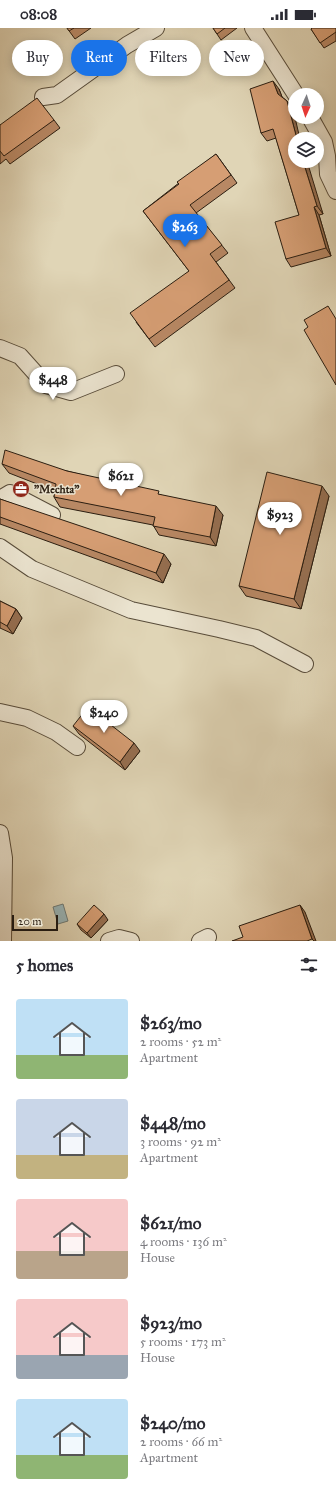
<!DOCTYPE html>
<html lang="en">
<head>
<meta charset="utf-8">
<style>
	body { margin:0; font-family:"IM FELL Great Primer",serif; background:#f2f2f3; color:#2b2b33; height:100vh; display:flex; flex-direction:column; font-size:15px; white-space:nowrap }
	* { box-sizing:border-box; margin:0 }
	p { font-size:13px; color:#7c7c81 }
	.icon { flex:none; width:22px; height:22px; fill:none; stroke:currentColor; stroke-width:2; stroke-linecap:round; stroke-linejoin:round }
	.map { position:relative; height:913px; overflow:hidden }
	.panel { display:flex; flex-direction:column; background:#fff; flex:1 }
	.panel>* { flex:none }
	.hud { position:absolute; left:12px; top:12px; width:312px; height:36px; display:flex; gap:8px }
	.needle { width:26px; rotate:183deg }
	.tools { position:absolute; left:288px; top:60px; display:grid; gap:8px }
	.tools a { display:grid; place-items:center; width:36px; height:36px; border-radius:50%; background:#fff; box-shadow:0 2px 10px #0003; font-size:20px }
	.scale { position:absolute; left:12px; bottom:10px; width:46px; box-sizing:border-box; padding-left:4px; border:2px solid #2b1e11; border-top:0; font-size:11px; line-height:14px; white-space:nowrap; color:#2b1e11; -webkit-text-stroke:3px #ebe4d0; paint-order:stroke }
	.price { position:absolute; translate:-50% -34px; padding:0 9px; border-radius:14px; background:#fff; color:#222; font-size:13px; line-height:26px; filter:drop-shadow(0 1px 2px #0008) }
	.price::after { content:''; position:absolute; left:50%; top:24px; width:12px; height:9px; margin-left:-6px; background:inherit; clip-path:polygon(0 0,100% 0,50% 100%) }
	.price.current { background:#1a73e8; color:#fff }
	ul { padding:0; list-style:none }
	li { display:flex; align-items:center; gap:12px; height:100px; padding:0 16px }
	li span { display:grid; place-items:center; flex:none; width:112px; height:80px; border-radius:4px; color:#555 }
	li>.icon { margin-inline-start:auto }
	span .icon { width:48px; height:48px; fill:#fffc; stroke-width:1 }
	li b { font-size:17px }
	h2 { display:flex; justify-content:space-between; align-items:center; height:48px; padding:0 16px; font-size:17px }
	.tag { padding:0 14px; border-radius:18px; background:#fff; box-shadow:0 2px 10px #0003; font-size:14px; line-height:36px }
	.tag.current { background:#1a73e8; color:#fff }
	.status { display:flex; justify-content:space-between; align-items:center; height:28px; padding:0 20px; background:#fff; direction:ltr }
	.status svg { height:11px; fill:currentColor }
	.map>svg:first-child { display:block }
</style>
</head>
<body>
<div class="status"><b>08:08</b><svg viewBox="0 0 49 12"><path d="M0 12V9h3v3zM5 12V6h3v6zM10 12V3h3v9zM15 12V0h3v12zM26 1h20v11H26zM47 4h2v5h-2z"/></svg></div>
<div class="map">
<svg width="336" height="913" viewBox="0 0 336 913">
	<rect width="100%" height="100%" fill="#e0d5b6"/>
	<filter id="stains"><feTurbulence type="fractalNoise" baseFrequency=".005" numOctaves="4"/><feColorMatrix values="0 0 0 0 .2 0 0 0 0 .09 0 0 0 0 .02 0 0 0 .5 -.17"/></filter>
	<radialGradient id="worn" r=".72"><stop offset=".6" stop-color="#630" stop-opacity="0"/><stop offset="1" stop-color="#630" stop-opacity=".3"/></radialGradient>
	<polygon fill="#99b6ba" stroke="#6d7976" points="63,876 68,893 58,896 53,879"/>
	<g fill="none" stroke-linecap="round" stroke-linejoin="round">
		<g stroke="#584c3a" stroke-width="18">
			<g id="minor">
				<polyline points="253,0 296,67"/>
				<polyline points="43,69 57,67 127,17 156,0"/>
				<polyline points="310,89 324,114 327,128 328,146 336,163"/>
				<polyline points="0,320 20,328 46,357 71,364 116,346"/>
				<polyline points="0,471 10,465 52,487"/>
				<polyline points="0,519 32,541 131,582 219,601 256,610 305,636"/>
				<polyline points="0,684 27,690 56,704 77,719"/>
				<polyline points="0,805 4,830 3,913"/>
				<polyline points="109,913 119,910 131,913"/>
				<polyline points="200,913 208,909"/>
			</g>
		</g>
		<use href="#minor" stroke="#ebe4d0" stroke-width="16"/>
	</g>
	<g fill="#b88864" stroke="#2b1e11">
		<polygon points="67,0 91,0 75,11"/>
		<polygon points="213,0 237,0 221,12"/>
		<polygon points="336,0 336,13 324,20 311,1"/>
		<polygon points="279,61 282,69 287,73 293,81 295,111 323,186 319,187 331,228 291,239 286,231 299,187 276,110 267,113 261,105"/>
		<polygon points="54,92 60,100 10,136 6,131 0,136 0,97"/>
		<polygon points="216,126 237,155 196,185 228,225 216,234 235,260 155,319 136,294 189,243 143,183"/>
		<polygon points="2,436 67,443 161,467 223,487 216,518 159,507 153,497 60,479 54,469 55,463 9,445"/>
		<polygon points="329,468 301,581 246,568 239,558"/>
		<polygon points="0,471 171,536 163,555 0,496"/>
		<polygon points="0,573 16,581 22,590 13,606 0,600"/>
		<polygon points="73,698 140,723 125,742 79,706"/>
		<polygon points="108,892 91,910 81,902 77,896"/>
	</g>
	<g fill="#966f51" stroke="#2b1e11">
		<polygon points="273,53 279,61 284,74 278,66"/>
		<polygon points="287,73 293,81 300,111 297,111"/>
		<polygon points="303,133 307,133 323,186 317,178"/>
		<polygon points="314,179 319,187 331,228 326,220"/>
		<polygon points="322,458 329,468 301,581 294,571"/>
		<polygon points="216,478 223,487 216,518 210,509"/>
		<polygon points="164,526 171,536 163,555 156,545"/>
		<polygon points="16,581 22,590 13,606 7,598"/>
		<polygon points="134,715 140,723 125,742 120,734"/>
		<polygon points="300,877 305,884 316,913 314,913 312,911"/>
		<polygon points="104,886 108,892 91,910 87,905"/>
	</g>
	<g fill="#d69e74" stroke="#2b1e11">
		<polygon points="67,0 74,0 69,3"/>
		<polygon points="213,0 225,0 217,6"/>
		<polygon points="312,0 336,0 336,4 320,15 311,1"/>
		<polygon points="273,53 278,66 287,73 297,111 295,111 295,133 303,133 317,178 314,179 326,220 286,231 275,194 299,187 273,101 261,105 250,61"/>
		<polygon points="37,70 54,92 4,128 0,123 0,97"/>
		<polygon points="216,126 231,147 190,177 222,217 210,226 229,252 149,311 130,285 189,243 143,183 179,156 177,154"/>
		<polygon points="328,278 336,291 336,357 304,302 308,299 304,292"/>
		<polygon points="5,422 67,443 159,463 158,466 216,478 210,509 153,498 155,489 54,469 56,456 2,436"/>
		<polygon points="267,444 322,458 294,571 239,558"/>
		<polygon points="0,471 164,526 156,545 0,489"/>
		<polygon points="0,573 16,581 7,598 0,594"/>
		<polygon points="88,679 134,715 120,734 73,698"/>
		<polygon points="94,877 104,886 87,905 77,896"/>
		<polygon points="300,877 312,911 307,913 232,913 243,909 239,898"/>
	</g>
	<defs>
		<g id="office-disc" transform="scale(0.9)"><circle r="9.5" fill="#8f2418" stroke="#ebe4d0"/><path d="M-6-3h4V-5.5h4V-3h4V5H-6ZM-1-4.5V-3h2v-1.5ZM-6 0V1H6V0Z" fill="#fff"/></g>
	</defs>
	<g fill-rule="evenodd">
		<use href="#office-disc" x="21" y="461"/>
	</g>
	<g text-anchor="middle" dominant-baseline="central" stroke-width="3" stroke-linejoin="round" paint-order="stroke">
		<g font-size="11" font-weight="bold" fill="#2b1e11" stroke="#ebe4d0" text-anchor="start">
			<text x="34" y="461">"Mechta"</text>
		</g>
	</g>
	<rect width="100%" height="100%" filter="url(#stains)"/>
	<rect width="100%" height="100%" fill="url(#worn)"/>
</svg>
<div class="tools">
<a><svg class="needle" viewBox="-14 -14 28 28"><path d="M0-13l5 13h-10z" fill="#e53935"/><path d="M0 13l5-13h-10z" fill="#7c7c81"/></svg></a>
<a><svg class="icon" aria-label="layers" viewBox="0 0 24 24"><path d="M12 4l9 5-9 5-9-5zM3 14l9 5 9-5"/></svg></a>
</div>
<div class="scale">20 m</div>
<b class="price current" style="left:185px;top:220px">$263</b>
<b class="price" style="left:53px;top:373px">$448</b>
<b class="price" style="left:121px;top:469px">$621</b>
<b class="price" style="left:280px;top:508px">$923</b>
<b class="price" style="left:104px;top:706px">$240</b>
<div class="hud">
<a class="tag">Buy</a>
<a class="tag current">Rent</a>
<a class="tag">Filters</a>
<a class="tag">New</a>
</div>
</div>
<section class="panel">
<h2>5 homes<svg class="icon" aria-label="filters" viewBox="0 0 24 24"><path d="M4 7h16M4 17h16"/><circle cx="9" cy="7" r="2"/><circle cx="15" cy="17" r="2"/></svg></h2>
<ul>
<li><span style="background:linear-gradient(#bfe0f5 70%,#8fb573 0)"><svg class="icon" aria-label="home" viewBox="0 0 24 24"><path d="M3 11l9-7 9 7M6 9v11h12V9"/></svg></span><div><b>$263/mo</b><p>2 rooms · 52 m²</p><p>Apartment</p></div></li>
<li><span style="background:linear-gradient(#c9d6e8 70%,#c2b280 0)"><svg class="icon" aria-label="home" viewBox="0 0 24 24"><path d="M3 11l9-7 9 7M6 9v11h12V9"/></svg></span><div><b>$448/mo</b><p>3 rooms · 92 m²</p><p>Apartment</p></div></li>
<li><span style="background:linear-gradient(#f6c9c9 65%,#b9a48a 0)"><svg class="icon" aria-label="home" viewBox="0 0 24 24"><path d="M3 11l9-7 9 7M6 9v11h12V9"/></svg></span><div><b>$621/mo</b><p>4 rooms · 136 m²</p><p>House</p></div></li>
<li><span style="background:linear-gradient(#f6c9c9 70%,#9aa5b1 0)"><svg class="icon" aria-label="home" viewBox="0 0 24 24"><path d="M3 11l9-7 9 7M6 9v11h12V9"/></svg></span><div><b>$923/mo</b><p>5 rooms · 173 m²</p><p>House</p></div></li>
<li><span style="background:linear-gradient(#bfe0f5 70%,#8fb573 0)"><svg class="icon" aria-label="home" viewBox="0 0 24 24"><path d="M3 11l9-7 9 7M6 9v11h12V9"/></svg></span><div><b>$240/mo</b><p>2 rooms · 66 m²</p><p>Apartment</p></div></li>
</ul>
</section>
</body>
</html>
